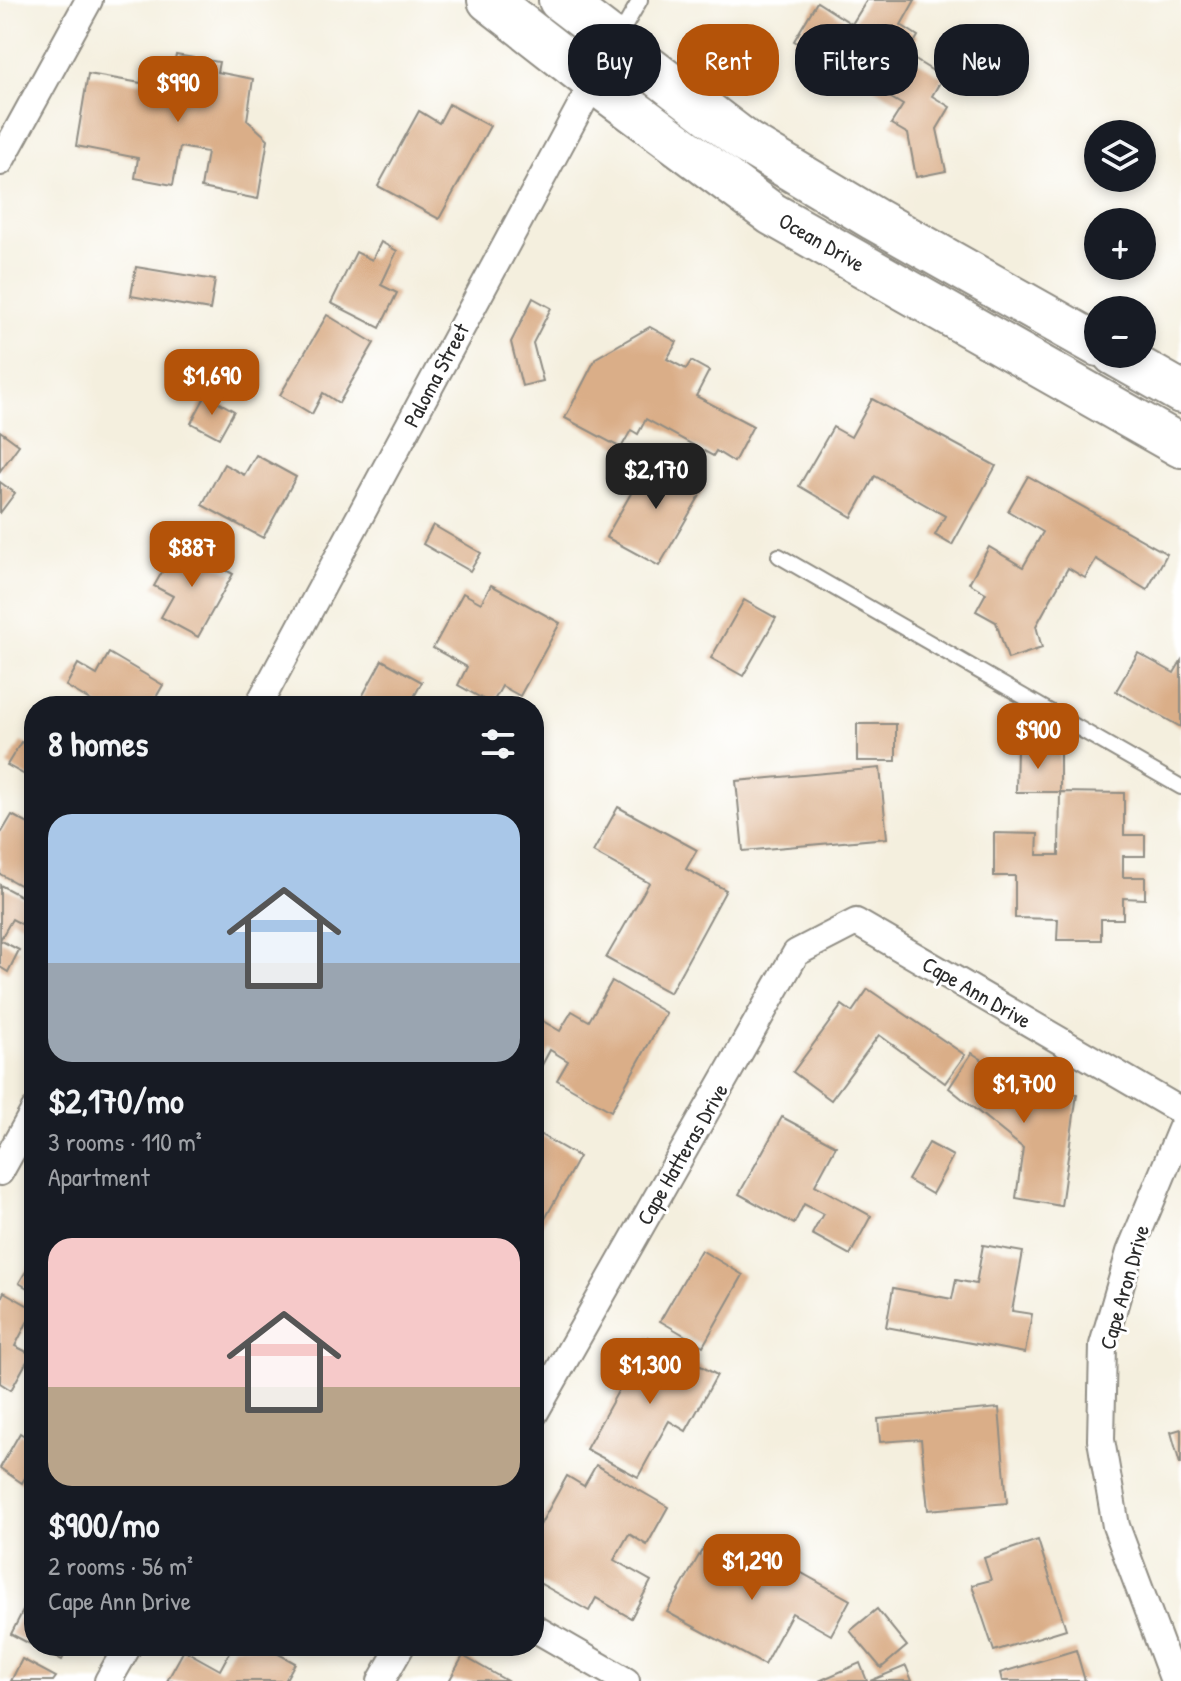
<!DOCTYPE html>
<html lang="en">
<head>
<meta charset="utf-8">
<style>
	body { margin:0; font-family:"Patrick Hand",sans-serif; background:#242831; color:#f1f3f6; height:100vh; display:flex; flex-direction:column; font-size:30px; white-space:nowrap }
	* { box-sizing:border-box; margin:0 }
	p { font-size:26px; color:#9ea1a6 }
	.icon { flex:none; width:44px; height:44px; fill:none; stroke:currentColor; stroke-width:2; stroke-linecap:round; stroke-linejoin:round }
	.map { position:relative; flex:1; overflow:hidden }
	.details { position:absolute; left:24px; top:696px; width:520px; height:960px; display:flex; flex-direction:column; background:#171b24; border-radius:32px; box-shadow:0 4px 12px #0003 }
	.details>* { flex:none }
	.guide { position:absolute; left:568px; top:24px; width:492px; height:72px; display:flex; gap:16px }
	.buttons { position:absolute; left:1084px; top:120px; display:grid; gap:16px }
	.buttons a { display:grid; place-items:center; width:72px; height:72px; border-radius:50%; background:#171b24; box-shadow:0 4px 12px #0003; font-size:40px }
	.price { position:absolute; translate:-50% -68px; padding:0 18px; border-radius:16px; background:#b45309; color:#fff; font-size:26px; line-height:52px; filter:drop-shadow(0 2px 4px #0008) }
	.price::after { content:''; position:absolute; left:50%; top:48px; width:24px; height:18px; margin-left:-12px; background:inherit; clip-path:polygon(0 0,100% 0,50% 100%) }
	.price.selected { background:#222; color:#fff }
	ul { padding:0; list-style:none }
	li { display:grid; align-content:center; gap:16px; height:424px; padding:0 24px }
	li span { display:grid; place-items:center; height:248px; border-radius:24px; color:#555 }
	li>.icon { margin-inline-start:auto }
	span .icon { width:144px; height:144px; fill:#fffc; stroke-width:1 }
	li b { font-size:34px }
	h2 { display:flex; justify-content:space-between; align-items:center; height:96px; padding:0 24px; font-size:34px }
	.tag { padding:0 28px; border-radius:32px; background:#171b24; box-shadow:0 4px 12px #0003; font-size:28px; line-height:72px }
	.tag.selected { background:#b45309; color:#fff }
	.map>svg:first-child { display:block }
</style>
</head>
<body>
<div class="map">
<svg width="1181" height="1681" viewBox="0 0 1181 1681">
	<rect width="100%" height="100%" fill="#fff"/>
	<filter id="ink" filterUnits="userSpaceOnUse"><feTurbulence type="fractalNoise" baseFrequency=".0125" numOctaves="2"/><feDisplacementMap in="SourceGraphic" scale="16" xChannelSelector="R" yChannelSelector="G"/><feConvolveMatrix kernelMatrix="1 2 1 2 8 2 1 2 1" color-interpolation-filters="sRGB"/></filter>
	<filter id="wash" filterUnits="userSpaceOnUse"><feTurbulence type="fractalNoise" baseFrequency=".006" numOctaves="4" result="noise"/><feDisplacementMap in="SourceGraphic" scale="32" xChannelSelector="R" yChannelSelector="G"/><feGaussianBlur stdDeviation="1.8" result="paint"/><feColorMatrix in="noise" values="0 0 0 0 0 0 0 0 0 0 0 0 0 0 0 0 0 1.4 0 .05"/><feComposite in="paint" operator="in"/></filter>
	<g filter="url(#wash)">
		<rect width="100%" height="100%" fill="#f4efde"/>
		<g id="blocks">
			<g fill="#daae88">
				<polygon points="867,0 915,0 901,25 918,36 907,55 943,77 932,96 950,107 937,129 946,171 916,177 908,134 891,124 903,105 794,41 817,2 852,24"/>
				<polygon points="176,55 219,62 217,72 253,79 247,120 268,139 258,199 201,188 207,152 180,147 173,185 135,178 138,158 76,146 88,74 141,83 143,71 172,76"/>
				<polygon points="449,104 490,126 439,219 378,186 419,111 439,123"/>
				<polygon points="381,242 397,251 381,285 397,293 380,328 331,303 356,252 372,260"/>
				<polygon points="136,267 215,280 210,310 131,296"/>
				<polygon points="533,298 551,308 533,343 543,381 522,386 511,342"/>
				<polygon points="327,315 374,343 339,403 323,393 312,414 280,395"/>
				<polygon points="650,327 677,342 667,359 686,369 691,361 709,371 696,396 753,426 734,462 716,451 713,456 646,419 638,434 631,430 621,448 565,418 596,358"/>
				<polygon points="206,395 234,411 219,438 191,423"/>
				<polygon points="872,399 996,466 952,545 935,535 945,516 875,476 852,517 799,486 833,427 851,437"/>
				<polygon points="0,431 19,445 0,471"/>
				<polygon points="256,455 296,477 263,538 202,505 224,464 244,475"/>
				<polygon points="653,455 706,485 659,566 606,537"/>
				<polygon points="1028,476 1167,554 1147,590 1096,559 1085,578 1068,568 1036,626 1042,648 1008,659 996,622 976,611 986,593 969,583 989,547 1023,567 1043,532 1008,511"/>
				<polygon points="0,482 15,493 0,513"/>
				<polygon points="433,525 481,553 470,571 423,544"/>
				<polygon points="178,544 233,574 198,637 161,617 173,596 154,586"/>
				<polygon points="491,585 560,623 520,696 502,686 492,704 458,685 467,667 433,648 463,593 481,603"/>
				<polygon points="744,600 776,618 743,676 711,658"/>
				<polygon points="109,653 163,685 151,706 100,706 66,686 78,664 97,675"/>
				<polygon points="1138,653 1174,673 1181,661 1181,727 1116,691"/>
				<polygon points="382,660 422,682 409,706 357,706"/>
				<rect x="857" y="724" width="39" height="37"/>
				<polygon points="21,742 34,749 34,780 7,765"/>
				<polygon points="1017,749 1060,750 1060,792 1016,792"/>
				<polygon points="880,768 887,838 743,851 736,781"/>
				<polygon points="1060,792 1124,793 1124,835 1145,835 1145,856 1123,856 1123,877 1145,877 1145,899 1123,898 1123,919 1101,919 1101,940 1057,940 1058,919 1015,918 1015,876 994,876 994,833 1038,834 1037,855 1059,855"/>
				<polygon points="618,807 697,850 686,869 726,890 670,993 606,958 649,883 593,852"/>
				<polygon points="12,815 34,827 34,893 0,874 0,830 2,832"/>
				<polygon points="0,885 34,903 34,922 31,929 12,919 0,940 19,950 8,972 0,967"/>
				<polygon points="612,981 666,1013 611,1111 557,1080 568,1061 550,1050 534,1080 534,1016 560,1031 572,1011 589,1021"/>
				<polygon points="868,989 965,1055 945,1083 879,1035 831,1100 793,1072 842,1005 852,1012"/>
				<polygon points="972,1053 1019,1084 1077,1094 1061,1206 1016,1198 1023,1148 949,1088"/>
				<polygon points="782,1117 836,1146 815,1185 871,1216 850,1255 812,1234 823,1214 804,1204 794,1224 739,1194"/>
				<polygon points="534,1131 579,1157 540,1228 534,1225"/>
				<polygon points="929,1143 953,1156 932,1194 908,1180"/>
				<polygon points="983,1245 1023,1252 1012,1311 1032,1314 1025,1353 886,1327 893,1288 952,1299 956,1280 976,1284"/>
				<polygon points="701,1250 743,1275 703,1346 660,1321"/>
				<polygon points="34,1258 34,1292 19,1283"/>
				<polygon points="4,1292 34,1309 15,1346 31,1354 11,1390 0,1383 0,1300"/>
				<polygon points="648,1337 717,1375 686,1431 669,1421 638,1477 586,1449"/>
				<polygon points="999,1408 1007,1503 928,1510 921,1439 880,1442 878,1419"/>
				<polygon points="1181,1429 1181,1464 1180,1464 1171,1432"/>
				<polygon points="20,1433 34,1442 34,1463 22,1483 0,1468"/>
				<polygon points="596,1465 668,1507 647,1545 629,1534 614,1560 651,1581 631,1618 596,1598 589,1611 534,1580 534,1536 567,1476 584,1486"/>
				<polygon points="1038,1540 1066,1629 994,1651 972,1585 991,1580 984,1558"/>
				<polygon points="706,1543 764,1574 773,1557 850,1600 831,1635 792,1613 764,1665 667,1612"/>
				<polygon points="28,1601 34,1604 34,1646 11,1634"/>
				<polygon points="877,1609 907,1646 881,1668 850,1631"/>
				<polygon points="35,1646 69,1646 62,1660"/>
				<polygon points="233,1646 264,1646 295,1663 285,1681 167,1681 184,1650 220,1670"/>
				<polygon points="1076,1650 1085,1681 1002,1681 1000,1673"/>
				<polygon points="463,1656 507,1681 449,1681"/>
				<polygon points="22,1659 56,1677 53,1681 11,1681"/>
				<polygon points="860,1663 867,1681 819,1681"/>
				<polygon points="906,1666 912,1681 870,1681"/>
			</g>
		</g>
	</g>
	<g filter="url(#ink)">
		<use href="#blocks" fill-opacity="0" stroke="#908d84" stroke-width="2"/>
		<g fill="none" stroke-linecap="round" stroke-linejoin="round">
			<g stroke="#908d84" stroke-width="18">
				<g id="service">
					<polyline points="618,38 640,0"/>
					<polyline points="779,556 1181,787"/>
				</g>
			</g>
			<g stroke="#908d84" stroke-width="30">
				<g id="minor">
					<polyline points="0,162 89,0"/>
					<polyline points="258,706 614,44"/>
					<polyline points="0,1172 34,1111"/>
					<polyline points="534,1414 796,953 856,922 1181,1111"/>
					<polyline points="534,1628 626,1681"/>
					<polyline points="108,1681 128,1646"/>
					<polyline points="381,1681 401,1646"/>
					<polyline points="1174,1681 1116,1526 1101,1440 1103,1345 1130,1252 1181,1129"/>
				</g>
			</g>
			<g stroke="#908d84" stroke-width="46">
				<g id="primary">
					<polyline points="489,0 594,82 772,214 1181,446"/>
					<polyline points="560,0 747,143 874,219 1098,345"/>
					<polyline points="1114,354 1181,392"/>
				</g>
			</g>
			<use href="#service" stroke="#fff" stroke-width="14"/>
			<use href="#minor" stroke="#fff" stroke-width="26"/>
			<use href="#primary" stroke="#fff" stroke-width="42"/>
		</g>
	</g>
	<g text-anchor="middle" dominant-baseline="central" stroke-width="6" stroke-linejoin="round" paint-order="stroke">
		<g font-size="22" fill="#2b2b2b" stroke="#fff">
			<text transform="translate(822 242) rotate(30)">Ocean Drive</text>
			<text transform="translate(436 375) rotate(-62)">Paloma Street</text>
			<text transform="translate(977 992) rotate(30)">Cape Ann Drive</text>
			<text transform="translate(682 1154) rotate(-60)">Cape Hatteras Drive</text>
			<text transform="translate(1124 1287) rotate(-74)">Cape Aron Drive</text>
		</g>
	</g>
</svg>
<div class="buttons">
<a><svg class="icon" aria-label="layers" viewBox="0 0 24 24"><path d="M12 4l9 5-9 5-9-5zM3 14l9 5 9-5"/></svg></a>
<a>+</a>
<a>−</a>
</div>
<b class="price" style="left:178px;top:124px">$990</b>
<b class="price" style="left:212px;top:417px">$1,690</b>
<b class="price selected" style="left:656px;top:511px">$2,170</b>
<b class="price" style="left:192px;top:589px">$887</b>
<b class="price" style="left:1038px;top:771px">$900</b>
<b class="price" style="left:1024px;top:1125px">$1,700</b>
<b class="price" style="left:650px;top:1406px">$1,300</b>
<b class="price" style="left:752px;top:1602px">$1,290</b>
<div class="guide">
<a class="tag">Buy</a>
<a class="tag selected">Rent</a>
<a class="tag">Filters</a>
<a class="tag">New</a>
</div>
<section class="details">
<h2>8 homes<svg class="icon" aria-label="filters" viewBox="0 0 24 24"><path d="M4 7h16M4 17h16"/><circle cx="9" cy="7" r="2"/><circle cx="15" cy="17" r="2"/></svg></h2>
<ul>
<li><span style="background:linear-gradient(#a9c7e8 60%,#9aa5b1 0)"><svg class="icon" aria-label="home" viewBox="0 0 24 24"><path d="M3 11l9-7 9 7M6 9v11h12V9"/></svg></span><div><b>$2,170/mo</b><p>3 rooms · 110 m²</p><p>Apartment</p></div></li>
<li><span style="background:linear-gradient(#f6c9c9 60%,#b9a48a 0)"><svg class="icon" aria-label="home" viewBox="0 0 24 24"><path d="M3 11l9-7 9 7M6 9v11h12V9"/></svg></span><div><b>$900/mo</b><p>2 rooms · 56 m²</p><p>Cape Ann Drive</p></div></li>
</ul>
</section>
</div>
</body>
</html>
